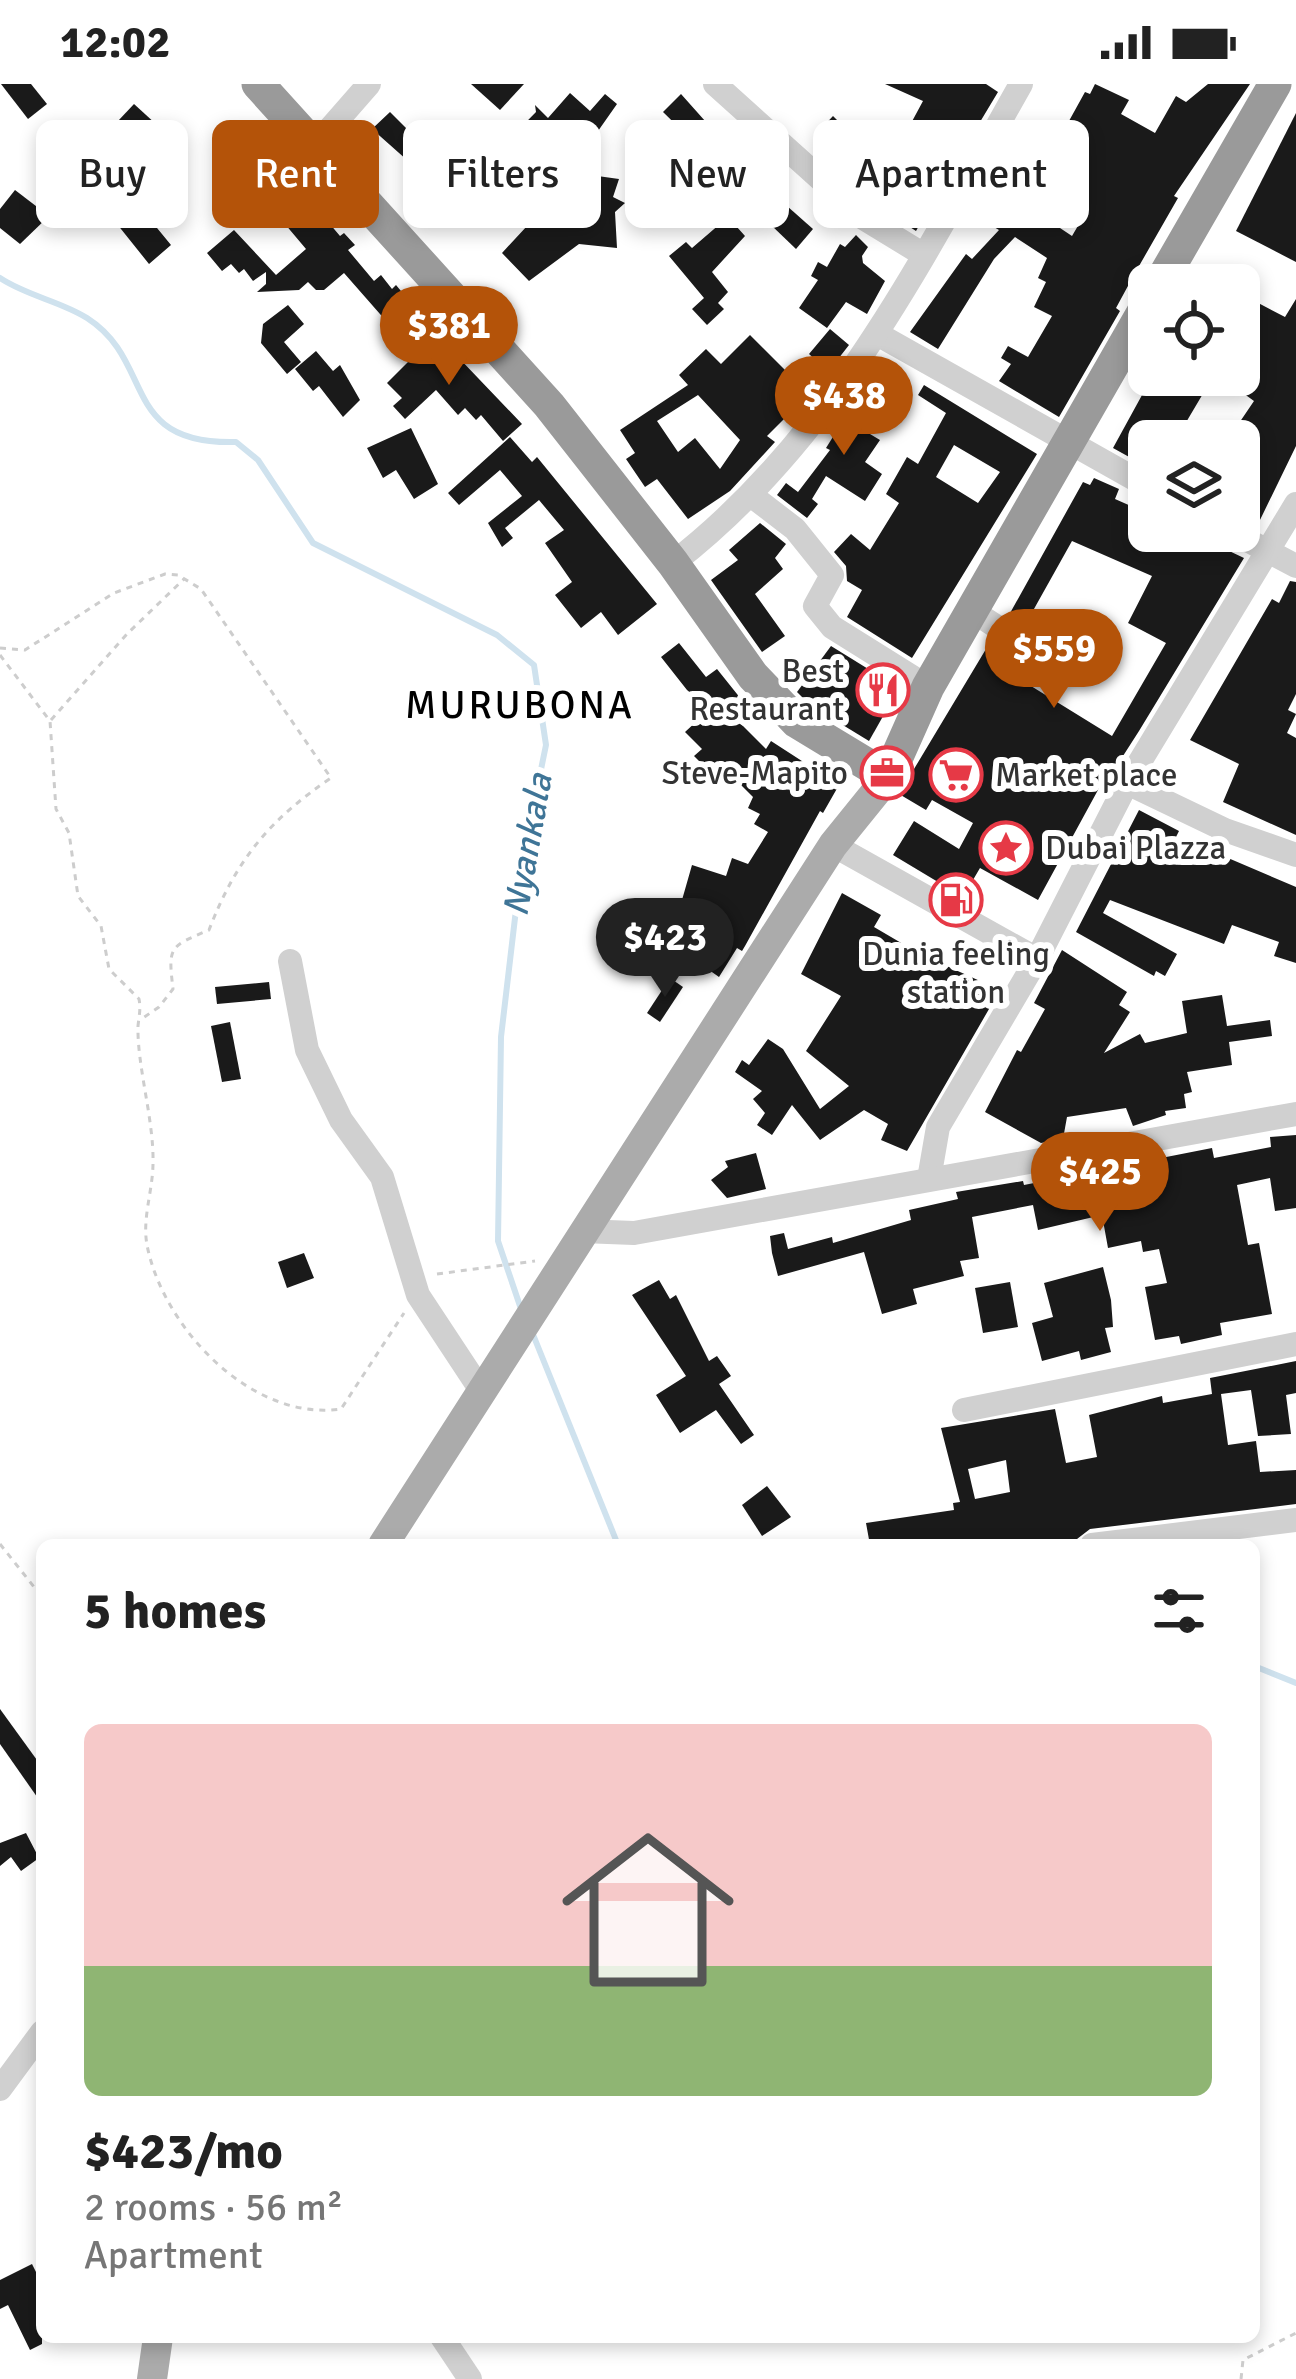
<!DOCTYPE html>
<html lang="en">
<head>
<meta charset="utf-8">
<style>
	body { margin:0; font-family:Signika,sans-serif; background:#f2f2f2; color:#222; height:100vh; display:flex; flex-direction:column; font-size:45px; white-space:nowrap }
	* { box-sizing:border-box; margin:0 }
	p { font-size:39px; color:#767676 }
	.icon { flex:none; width:66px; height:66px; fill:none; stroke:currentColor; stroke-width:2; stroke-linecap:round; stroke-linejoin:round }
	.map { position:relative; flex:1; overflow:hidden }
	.sheet { position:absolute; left:36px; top:1455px; width:1224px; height:804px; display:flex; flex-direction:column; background:#fff; border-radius:18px; box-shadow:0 6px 18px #0003 }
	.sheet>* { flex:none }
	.hud { position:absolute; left:36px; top:36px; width:1224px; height:108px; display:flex; gap:24px }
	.buttons { position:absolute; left:1128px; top:180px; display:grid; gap:24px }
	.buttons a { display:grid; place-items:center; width:132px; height:132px; border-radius:18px; background:#fff; box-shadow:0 6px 18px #0003; font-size:60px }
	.price { position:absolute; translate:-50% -102px; padding:0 27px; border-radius:42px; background:#b45309; color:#fff; font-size:39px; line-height:78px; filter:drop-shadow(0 3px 6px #0008) }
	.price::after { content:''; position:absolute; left:50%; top:72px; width:36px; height:27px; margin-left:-18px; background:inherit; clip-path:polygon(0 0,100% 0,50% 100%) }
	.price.active { background:#222; color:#fff }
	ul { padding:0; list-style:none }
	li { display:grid; align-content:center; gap:24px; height:636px; padding:0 48px }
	li span { display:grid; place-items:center; height:372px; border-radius:18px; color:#555 }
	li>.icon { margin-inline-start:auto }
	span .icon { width:216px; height:216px; fill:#fffc; stroke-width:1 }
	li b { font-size:51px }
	h2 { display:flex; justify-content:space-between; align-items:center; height:144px; padding:0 48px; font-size:51px }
	.tag { padding:0 42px; border-radius:18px; background:#fff; box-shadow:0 6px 18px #0003; font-size:42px; line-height:108px }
	.tag.active { background:#b45309; color:#fff }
	.status { display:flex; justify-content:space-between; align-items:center; height:84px; padding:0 60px; background:#fff; direction:ltr }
	.status svg { height:33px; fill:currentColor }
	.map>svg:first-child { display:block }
</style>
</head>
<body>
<div class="status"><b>12:02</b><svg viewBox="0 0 49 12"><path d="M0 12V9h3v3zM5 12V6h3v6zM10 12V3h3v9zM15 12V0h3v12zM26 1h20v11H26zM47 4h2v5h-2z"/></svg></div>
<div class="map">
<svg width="1296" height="2295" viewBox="0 0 1296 2295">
	<rect width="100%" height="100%" fill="#fff"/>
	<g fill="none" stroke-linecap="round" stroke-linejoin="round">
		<g stroke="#cfe2ee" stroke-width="6">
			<path d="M0,194C27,212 60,217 87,234C156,278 119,361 236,358L258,376L313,459L497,551L534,581L546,661L521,783L501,953L498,1157L521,1225"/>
			<polyline points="532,1248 618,1461"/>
			<polyline points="1254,1582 1296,1599"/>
		</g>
	</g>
	<g fill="#1a1a1a" fill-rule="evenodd">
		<polygon points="1,0 31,0 47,20 28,35"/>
		<polygon points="471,0 524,0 500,26"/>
		<polygon points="885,0 986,0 998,8 959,73 909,43 923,17"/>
		<path d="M1095,0L1129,16L1121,30L1155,49L1176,12L1186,18L1208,0H1250L1174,112L1178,114L1135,189L1116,224L1120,227L1059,333L999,297L1011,280L1001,274L1008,262L1028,273L1052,232L1034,223L1046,198L1038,194L1047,174L1015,153L994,175L938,265L910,248L966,170L972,175L999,146L987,139L1000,120L988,112L996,99L1006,106L1046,46L1053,39L1064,46L1085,8L1090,10ZM1059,109L1086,128L1072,152L1045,134Z"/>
		<polygon points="570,9 590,27 605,10 617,20 584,67 580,62 563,76 537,47 501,86 489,76 536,28 535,21 548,34"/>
		<polygon points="681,10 738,74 714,96 701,81 709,73 663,28"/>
		<polygon points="134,20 157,41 141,58 118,37"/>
		<polygon points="390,28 422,60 435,41 462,59 448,81 476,107 444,141 428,124 443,108 372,45"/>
		<polygon points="1296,29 1296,178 1236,147"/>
		<polygon points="833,32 857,56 839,73 816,50"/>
		<polygon points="246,39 275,73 242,109 231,99 250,80 229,54"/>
		<polygon points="89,50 115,74 94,97 68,73"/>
		<polygon points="901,70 947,92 916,147 896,134 906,116 885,104"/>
		<polygon points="487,87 508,88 524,108 505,124 499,122 477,96"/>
		<polygon points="576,89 619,95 613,113 625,119 615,128 617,164 579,160 529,197 502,169 540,128 547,135 545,122 574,91 579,92"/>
		<polygon points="111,102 142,138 148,133 171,161 149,180 97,115"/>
		<polygon points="15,106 49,132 20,160 0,144 0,125"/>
		<polygon points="307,113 340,152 344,149 355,161 348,166 374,197 381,191 392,205 396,201 411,219 387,238 344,189 324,206 316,206 308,198 299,206 257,208 266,200 266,188 253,197 244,185 239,189 231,180 222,187 207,169 234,146 276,191 306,165 274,127 290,114 296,122"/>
		<polygon points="787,122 813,145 796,165 771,141"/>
		<polygon points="728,133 745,152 712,188 728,208 718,219 724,225 707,241 692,225 704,214 669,172 686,158 692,164"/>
		<polygon points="856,151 868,163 862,172 863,179 885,197 867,230 846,218 827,244 799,224 818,196 811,192 818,178 827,183 840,160 845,163"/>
		<polygon points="1245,212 1285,233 1296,215 1296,362 1259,438 1239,428 1239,351 1233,348 1254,317 1218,291 1239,291 1239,224"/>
		<polygon points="288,221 304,240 284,258 301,278 287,290 261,259 263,240"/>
		<path d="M830,245L849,261L817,302L767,352L775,358L730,407L688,435L657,395L645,403L626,375L635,369L620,346L688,301L679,291L706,265L721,280L750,251L797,298L818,278L809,270ZM698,311L740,356L720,385L695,354L678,368L657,337Z"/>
		<polygon points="436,250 522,340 503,357 481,331 476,336 465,324 458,331 436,306 405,335 393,322 402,314 387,299"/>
		<polygon points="316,267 333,287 340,281 360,316 343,333 319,302 313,307 295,285"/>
		<polygon points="1153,291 1214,291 1175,357 1149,357 1149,384 1113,364"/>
		<path d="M924,301L1037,370L912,574L847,533L862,506L847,497L846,482L834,468L851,450L870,466L899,419L886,410L907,373L918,380L946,329L918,311ZM954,361L1000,388L978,419L936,393Z"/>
		<polygon points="861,308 887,327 870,350 880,356 865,378 882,390 865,417 826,392 812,415 818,420 807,434 777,411 786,399 798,408 830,366 826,364"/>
		<polygon points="411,344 438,400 414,415 396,386 383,394 367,364"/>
		<polygon points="510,353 532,378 537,373 657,520 618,551 601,528 581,544 555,511 572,498 545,459 564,446 539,416 505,444 513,454 502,463 488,439 522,412 500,386 459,421 448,409"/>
		<polygon points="1094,394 1119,405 1115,415 1149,430 1149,447 1187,447 1244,474 1139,647 1114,686 1110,684 1038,816 980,784 963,813 893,771 914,737 959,765 973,739 932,716 926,726 899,710 989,560 1008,570 1000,583 1112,652 1166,559 1128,539 1152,492 1072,457 1025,541 1009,531 1083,398 1090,401"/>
		<polygon points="760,439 786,460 775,474 783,485 755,510 785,552 762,568 711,496 738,476 729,466"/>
		<polygon points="1290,497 1296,498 1296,610 1288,626 1296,630 1287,649 1296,654 1296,751 1223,718 1239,680 1190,656 1272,515 1279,519"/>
		<polygon points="679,559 706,593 717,585 749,625 736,635 766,665 771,657 839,701 823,729 820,727 745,862 742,867 737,864 719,893 675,862 694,835 678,830 692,781 726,792 732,774 748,780 768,748 754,740 760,730 748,724 753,713 731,691 722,700 694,672 702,665 685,648 710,625 687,606 661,573"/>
		<polygon points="831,562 899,604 869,657 810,621 797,608"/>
		<polygon points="1139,726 1179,747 1175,755 1208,772 1219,776 1221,771 1296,803 1296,879 1274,872 1279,858 1232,841 1224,860 1110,816 1103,829 1177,870 1165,892 1156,887 1154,892 1076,848"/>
		<polygon points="842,809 881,831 874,843 920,870 1000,906 907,1067 881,1056 888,1040 864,1026 820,1056 792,1021 772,1051 757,1041 765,1029 753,1015 762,1007 735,988 742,976 749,981 768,955 783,965 820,1025 849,1002 806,967 841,912 801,890"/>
		<polygon points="1062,866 1127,908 1119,921 1130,928 1104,969 1140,950 1145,959 1187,949 1182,917 1222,911 1227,942 1270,936 1272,952 1229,958 1232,981 1187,988 1192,1008 1184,1010 1186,1024 1165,1027 1166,1031 1133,1042 1126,1024 1067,1033 1063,1055 1041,1059 985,1028 1017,966 1021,968 1045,925 1034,919"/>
		<polygon points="670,894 683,903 660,938 647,929"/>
		<polygon points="269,898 271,915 217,920 215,903"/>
		<polygon points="230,938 241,995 222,998 211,942"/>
		<polygon points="1296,1051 1296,1124 1275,1127 1270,1094 1237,1101 1248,1161 1259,1159 1272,1230 1220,1239 1222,1251 1181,1260 1179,1252 1155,1256 1145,1203 1167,1199 1159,1165 1143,1168 1141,1157 1108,1164 1102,1131 1038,1146 1033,1121 972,1133 979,1174 960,1177 964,1192 913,1205 917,1220 882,1230 864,1168 778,1192 772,1169 770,1152 784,1149 788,1165 832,1153 833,1159 911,1136 909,1126 958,1115 956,1108 1023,1097 1024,1101 1212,1064 1214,1074 1271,1063 1270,1053"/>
		<polygon points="756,1069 766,1105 727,1114 711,1096 728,1083 725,1077"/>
		<polygon points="304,1169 314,1194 287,1204 278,1178"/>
		<polygon points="1103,1183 1111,1216 1113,1243 1105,1244 1111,1268 1081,1276 1079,1267 1042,1277 1032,1239 1053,1233 1044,1199"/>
		<polygon points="659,1196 670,1215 676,1211 709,1277 717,1272 731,1292 719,1300 754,1351 741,1360 716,1326 680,1349 656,1311 686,1292 632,1211"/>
		<polygon points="1010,1198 1018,1243 983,1249 975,1204"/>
		<path d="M1296,1277V1309L1286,1311L1291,1350L1258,1352L1251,1306L1221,1310L1228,1361L1256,1357L1260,1388L1296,1386V1420L1090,1445L1077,1455L1022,1461H870L866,1439L954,1426L953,1419L960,1418L941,1344L1055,1325L1066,1379L1097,1373L1089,1331L1162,1312L1163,1319L1212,1310L1210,1294ZM1006,1376L1010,1408L975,1415L968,1385Z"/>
		<polygon points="767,1402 791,1433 762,1452 742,1421"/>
		<polygon points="0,1625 42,1683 42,1720 0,1660"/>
		<polygon points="26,1749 39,1774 21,1787 11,1773 0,1782 0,1759"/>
		<polygon points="32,2180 42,2200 42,2260 30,2266 8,2221 0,2225 0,2196"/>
	</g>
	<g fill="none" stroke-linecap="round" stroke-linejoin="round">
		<g stroke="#cdcdcd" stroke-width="3" stroke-dasharray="6 6" stroke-linecap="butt">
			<path d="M0,564L25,566L114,509L165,490L178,491L201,505L331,694C269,736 236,776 209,846C169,863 168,862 173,905L159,923L140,936"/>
			<path d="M0,571L50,637L56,725L69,749L78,812L101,842L109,885L139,915C141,925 139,932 138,942C137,982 154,1036 153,1079C153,1106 142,1134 147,1161C163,1244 252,1338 341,1325L404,1229"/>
			<polyline points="51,636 127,550 184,495"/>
			<polyline points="437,1190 535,1177"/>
			<polyline points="0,1460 42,1513"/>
			<polyline points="1241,2295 1243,2276 1296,2249"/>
		</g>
		<g stroke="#d0d0d0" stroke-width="24">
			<polyline points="715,0 865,135 924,171"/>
			<polyline points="314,63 369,0"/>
			<polyline points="879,251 1149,403"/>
			<polyline points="752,412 795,445 832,491 815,522 832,543 928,603"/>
			<polyline points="1230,447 1296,482"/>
			<path d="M673,479C834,355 923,173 1021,0"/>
			<polyline points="971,526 1054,580"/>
			<polyline points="1127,699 1225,746 1296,771"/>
			<polyline points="833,761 1037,875"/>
			<polyline points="290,877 307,966 341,1036 382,1093 418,1211 480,1305"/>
			<polyline points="929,1095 938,1043 1037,875 1127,699 1296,420"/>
			<polyline points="582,1147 634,1149 1296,1030"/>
			<polyline points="964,1326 1296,1260"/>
			<polyline points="1092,1461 1296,1436"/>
			<polyline points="0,2005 42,1948"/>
			<polyline points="442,2253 470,2295"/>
		</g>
		<g stroke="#ababab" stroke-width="30">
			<polyline points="383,1461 833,761 888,693"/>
			<polyline points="152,2295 158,2253"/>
		</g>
		<g stroke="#9a9a9a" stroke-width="33">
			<polyline points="258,0 549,321 673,479 753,592 797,638 888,693 928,603 1149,218"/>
			<polyline points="1159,201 1275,0"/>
		</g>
	</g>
	<defs>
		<g id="restaurant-ring" transform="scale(2.7)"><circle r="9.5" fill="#fff" stroke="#e63946" stroke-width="1.5"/><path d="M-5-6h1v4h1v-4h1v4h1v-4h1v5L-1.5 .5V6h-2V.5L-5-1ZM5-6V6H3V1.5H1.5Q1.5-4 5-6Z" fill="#e63946"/></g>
		<g id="office-ring" transform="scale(2.7)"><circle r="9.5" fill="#fff" stroke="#e63946" stroke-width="1.5"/><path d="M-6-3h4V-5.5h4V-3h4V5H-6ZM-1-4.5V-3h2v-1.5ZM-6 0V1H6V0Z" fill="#e63946"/></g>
		<g id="supermarket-ring" transform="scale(2.7)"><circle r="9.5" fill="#fff" stroke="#e63946" stroke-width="1.5"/><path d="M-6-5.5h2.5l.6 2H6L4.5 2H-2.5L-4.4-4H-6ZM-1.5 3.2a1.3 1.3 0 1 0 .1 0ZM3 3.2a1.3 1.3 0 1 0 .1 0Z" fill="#e63946"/></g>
		<g id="sight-ring" transform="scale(2.7)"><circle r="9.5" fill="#fff" stroke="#e63946" stroke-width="1.5"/><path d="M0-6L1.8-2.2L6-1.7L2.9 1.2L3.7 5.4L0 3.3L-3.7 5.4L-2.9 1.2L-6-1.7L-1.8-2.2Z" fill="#e63946"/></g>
		<g id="fuel-ring" transform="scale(2.7)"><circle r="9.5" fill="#fff" stroke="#e63946" stroke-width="1.5"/><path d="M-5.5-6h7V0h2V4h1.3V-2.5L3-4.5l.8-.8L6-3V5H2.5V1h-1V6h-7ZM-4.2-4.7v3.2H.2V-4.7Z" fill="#e63946"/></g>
	</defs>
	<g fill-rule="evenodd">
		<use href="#restaurant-ring" x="883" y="606"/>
		<use href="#office-ring" x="887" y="689"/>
		<use href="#supermarket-ring" x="956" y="691"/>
		<use href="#sight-ring" x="1006" y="764"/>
		<use href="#fuel-ring" x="956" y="816"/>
	</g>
	<g text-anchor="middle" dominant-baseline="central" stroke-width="12" stroke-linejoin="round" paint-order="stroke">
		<g font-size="33" fill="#333" stroke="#fff" text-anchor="end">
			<text x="844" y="587">Best<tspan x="844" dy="38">Restaurant</tspan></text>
			<text x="848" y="689">Steve-Mapito</text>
			<text x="995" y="691" text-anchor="start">Market place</text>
			<text x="1045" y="764" text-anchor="start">Dubai Plazza</text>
			<text x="956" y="870" text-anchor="middle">Dunia feeling<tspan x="956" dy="38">station</tspan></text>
		</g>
		<g font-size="36" font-style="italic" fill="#3f7597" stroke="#fff">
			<text transform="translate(528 761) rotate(-80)">Nyankala</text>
		</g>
		<g font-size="39" letter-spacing="3" fill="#000" stroke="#fff">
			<text x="520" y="621">MURUBONA</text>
		</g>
	</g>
</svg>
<div class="buttons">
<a><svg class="icon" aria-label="locate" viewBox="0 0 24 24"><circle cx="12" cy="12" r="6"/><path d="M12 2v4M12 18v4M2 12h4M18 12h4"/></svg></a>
<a><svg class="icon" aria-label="layers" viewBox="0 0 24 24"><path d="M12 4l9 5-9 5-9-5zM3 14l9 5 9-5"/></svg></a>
</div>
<b class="price" style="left:449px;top:304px">$381</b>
<b class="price" style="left:844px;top:374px">$438</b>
<b class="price" style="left:1054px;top:627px">$559</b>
<b class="price active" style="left:665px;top:916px">$423</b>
<b class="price" style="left:1100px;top:1150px">$425</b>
<div class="hud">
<a class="tag">Buy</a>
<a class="tag active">Rent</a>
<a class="tag">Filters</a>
<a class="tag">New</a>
<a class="tag">Apartment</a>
</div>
<section class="sheet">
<h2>5 homes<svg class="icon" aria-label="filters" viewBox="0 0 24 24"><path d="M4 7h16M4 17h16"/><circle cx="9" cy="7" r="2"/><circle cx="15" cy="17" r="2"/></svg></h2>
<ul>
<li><span style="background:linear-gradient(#f6c9c9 65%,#8fb573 0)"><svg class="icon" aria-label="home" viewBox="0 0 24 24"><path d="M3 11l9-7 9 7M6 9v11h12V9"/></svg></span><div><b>$423/mo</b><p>2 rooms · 56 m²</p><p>Apartment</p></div></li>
</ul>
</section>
</div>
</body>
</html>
